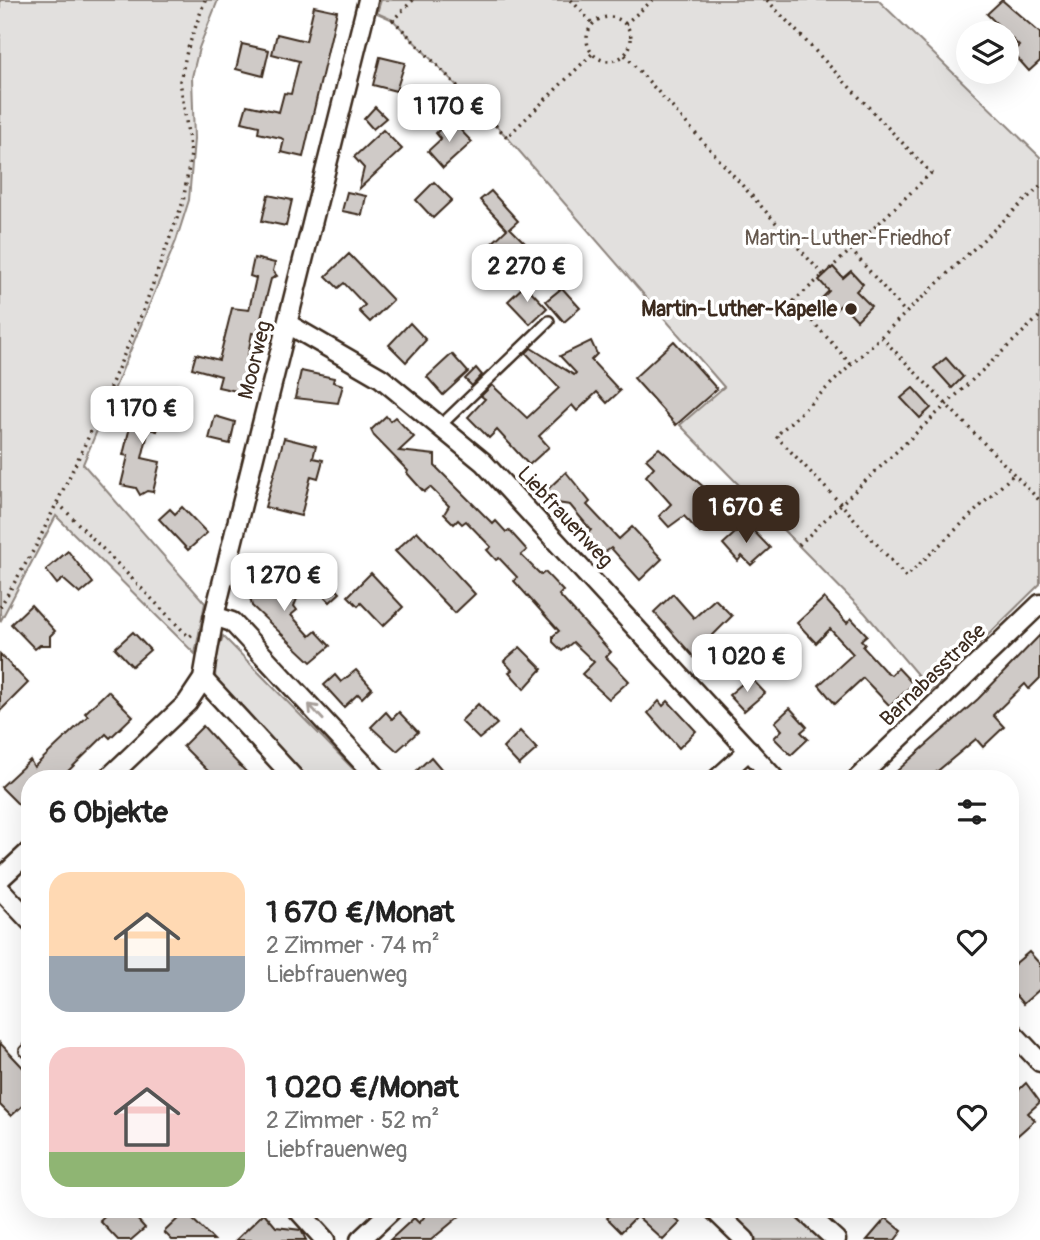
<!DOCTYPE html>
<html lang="de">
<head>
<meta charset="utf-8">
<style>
	body { margin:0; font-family:Pangolin,sans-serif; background:#f6f6f6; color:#222; height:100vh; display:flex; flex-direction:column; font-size:26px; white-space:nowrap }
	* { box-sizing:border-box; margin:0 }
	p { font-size:23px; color:#767676 }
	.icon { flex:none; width:38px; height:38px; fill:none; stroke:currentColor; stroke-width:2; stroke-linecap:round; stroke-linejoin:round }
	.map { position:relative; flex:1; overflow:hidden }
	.drawer { position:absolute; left:21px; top:770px; width:998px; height:448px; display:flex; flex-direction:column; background:#fff; border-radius:28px; box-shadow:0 7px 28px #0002 }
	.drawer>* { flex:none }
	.controls { position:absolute; left:956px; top:21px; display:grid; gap:14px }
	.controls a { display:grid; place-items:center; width:63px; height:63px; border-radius:50%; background:#fff; box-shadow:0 7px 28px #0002; font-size:35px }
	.price { position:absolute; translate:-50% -60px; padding:0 16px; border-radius:14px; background:#fff; color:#222; font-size:23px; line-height:46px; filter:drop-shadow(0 2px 4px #0008) }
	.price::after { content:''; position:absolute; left:50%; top:42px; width:21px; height:16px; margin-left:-10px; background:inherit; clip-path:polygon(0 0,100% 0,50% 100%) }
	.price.selected { background:#3b2a1e; color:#fff }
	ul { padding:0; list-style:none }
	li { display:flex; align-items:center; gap:21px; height:175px; padding:0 28px }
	li span { display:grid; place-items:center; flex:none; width:196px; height:140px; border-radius:21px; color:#555 }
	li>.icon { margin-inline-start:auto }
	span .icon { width:84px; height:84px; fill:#fffc; stroke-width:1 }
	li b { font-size:30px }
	h2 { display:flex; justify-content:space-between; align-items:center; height:84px; padding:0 28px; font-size:30px }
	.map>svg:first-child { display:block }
</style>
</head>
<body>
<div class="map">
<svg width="1040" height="1240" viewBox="0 0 1040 1240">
	<rect width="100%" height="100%" fill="#fff"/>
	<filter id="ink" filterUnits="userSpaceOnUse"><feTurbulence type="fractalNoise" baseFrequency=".0143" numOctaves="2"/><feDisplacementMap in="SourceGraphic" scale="14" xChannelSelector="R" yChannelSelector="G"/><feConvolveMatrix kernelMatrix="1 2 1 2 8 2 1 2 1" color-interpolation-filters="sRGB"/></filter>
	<g filter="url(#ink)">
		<g fill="#e2e0de" stroke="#8e857e" stroke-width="2">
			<polygon points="0,0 218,0 199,48 192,77 194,139 189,200 176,241 83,464 205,603 195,654 56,516 0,622"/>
			<polygon points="381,0 878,0 1040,157 1040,584 931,691 865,613 680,425 724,387 507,137 393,20 377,13"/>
			<polygon points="223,636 363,779 306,779 215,679 216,657"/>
			<polygon points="720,1209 792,1209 826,1240 753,1240"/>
		</g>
		<g fill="#cfcac7" stroke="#3b2a1e" stroke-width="2">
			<polygon points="1002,0 1040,33 1040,61 1029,71 1012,52 1019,46 987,14"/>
			<polygon points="314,6 337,11 303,157 281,152 284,140 281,138 258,133 259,126 242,122 247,105 279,112 284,93 291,94 299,61 272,54 277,34 306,41"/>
			<polygon points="242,44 269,50 263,76 236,69"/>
			<polygon points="380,57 405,63 396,91 373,85"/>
			<polygon points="375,107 386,118 373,129 364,119"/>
			<polygon points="450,119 472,142 443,168 428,151 441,139 436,133"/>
			<polygon points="383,130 402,149 359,189 364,168 354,157"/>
			<polygon points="434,182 452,200 433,218 416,200"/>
			<polygon points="491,191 518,221 510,228 531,249 511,269 489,246 507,229 480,200"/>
			<polygon points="347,192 366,196 362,215 342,211"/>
			<polygon points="268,195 292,200 286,226 262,221"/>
			<polygon points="349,254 393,300 370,322 359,311 365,305 344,283 338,288 326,276"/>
			<polygon points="254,258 275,263 273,271 277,276 271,279 257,334 252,333 241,392 218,387 221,376 192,368 196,354 219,360 232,308 249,310 256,278 250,276"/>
			<polygon points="833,267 843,278 851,271 863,284 856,291 871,306 857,320 842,304 834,311 822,298 829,291 819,280"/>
			<polygon points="525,285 547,308 530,324 508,301"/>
			<polygon points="562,288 580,308 564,322 546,301"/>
			<polygon points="410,323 426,340 406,362 389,345"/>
			<polygon points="591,341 597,354 591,360 620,391 607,403 597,392 577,411 572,405 539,436 549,447 529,465 497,430 489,438 468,417 485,399 481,396 492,385 527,418 559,388 526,353 531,348 574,375 576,373 560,356"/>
			<polygon points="674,341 717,389 676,425 634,378"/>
			<polygon points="452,354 468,372 443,395 427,377"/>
			<polygon points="946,358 963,377 952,388 934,368"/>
			<polygon points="476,368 482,375 472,386 465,379"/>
			<polygon points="301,371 334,378 333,382 343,385 338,403 295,398"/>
			<polygon points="913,388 931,408 920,418 901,398"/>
			<polygon points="138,395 164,401 157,431 149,429 142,458 160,462 153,492 147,491 140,495 136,488 121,485 128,456 123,455"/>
			<polygon points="215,416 235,422 230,444 209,439"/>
			<polygon points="386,416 390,421 395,417 414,437 399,451 435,455 435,466 493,524 496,521 506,532 509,530 527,550 521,555 541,575 545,572 563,591 559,595 611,652 606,657 629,681 609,699 582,674 594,662 573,642 562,651 553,642 553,636 559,631 514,581 517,577 499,558 496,560 487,550 491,547 466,521 462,524 458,520 454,524 444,514 449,506 430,487 424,492 407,473 408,471 374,436 371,430"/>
			<polygon points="284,438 316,446 313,458 323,460 318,478 311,476 301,516 265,507"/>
			<polygon points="659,448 722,503 710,513 715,519 700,533 684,516 669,527 659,516 671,504 646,476 654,467 646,459"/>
			<polygon points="566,472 590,502 587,505 619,539 632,527 662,559 640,580 611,548 600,556 583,538 591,530 570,505 557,503 548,489"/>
			<polygon points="182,507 207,533 188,550 159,519 170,509 175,514"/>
			<polygon points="746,523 770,548 751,565 742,556 738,561 723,544"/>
			<polygon points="417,531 475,594 455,613 395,551"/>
			<polygon points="68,551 93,583 80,594 63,579 57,584 46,570"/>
			<polygon points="273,568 299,594 294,606 297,610 291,615 310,636 316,631 330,646 311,662 252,606 249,593 254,579"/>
			<polygon points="371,573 403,607 383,626 361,603 358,606 348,596"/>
			<polygon points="329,581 340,593 330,602 319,591"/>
			<polygon points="673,594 694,618 715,599 732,616 712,636 726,652 706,671 654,612"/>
			<polygon points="824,598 847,623 851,618 867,635 861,640 865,644 863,647 884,670 891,675 898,668 913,684 890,706 863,678 835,704 819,685 853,654 830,629 816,643 797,623"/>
			<polygon points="31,605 55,631 50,636 50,645 40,645 35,649 11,624"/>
			<polygon points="133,632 150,650 132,666 115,648"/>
			<polygon points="1040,635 1040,678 1029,689 1025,684 993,715 1004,727 983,747 976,739 928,779 888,779 978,699"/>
			<polygon points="520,647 542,669 524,689 509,672 512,670 504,661"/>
			<polygon points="0,654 28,683 0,711"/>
			<polygon points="356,670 372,688 362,698 358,694 344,707 324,685 335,675 341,682"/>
			<polygon points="750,677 765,693 744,711 729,695"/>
			<polygon points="108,691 133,716 110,738 106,734 60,779 30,779 30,816 1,787 30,760 34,767 88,716 85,713"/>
			<polygon points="659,701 663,706 668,701 696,731 679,748 648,713"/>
			<polygon points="478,704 497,724 479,739 461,721"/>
			<polygon points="790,708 807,727 801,732 808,739 791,755 774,738 782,730 775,722"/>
			<polygon points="386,712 392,719 399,712 418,732 397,751 371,727"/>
			<polygon points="203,726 222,747 253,779 216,779 183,746"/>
			<polygon points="520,731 537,749 519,765 503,748"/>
			<polygon points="431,757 443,771 435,779 408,779"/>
			<polygon points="1029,952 1040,964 1040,989 1023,1004 1010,989 1010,968"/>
			<polygon points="0,1043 30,1075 30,1099 11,1116 0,1105"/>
			<polygon points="1026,1083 1040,1102 1028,1113 1035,1120 1017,1136 1010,1127 1010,1098"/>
			<polygon points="113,1209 128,1209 145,1228 131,1240 118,1240 100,1221"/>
			<polygon points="431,1209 468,1209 431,1240 390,1240 414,1218 419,1223"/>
			<polygon points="615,1209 665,1209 680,1223 663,1240 637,1216 621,1232 607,1218"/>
			<polygon points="185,1212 214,1240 172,1240 164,1232"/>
			<polygon points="264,1213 276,1227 301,1230 306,1240 236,1240"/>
			<polygon points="886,1218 902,1231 895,1240 867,1240"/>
		</g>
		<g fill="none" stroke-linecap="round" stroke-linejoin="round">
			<g stroke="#3b2a1e" stroke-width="14">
				<g id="lane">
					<polyline points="441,425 549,321"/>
					<polyline points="25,1051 30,1047"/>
				</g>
			</g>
			<g stroke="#3b2a1e" stroke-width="23">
				<g id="street">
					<polyline points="288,324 381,378 483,462 775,779"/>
					<polyline points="214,616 232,622 378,779"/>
					<polyline points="203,679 295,779"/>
					<polyline points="107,779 187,703 203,679 214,616 368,0"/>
					<polyline points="717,779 749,750"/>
					<polyline points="857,779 1040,604"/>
					<polyline points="0,879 30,851"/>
					<polyline points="0,889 30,921"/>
					<polyline points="1010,1030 1040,1062"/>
					<polyline points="297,1209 325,1240"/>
					<polyline points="713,1209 745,1240"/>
					<polyline points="802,1209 836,1240"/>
					<polyline points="360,1240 393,1209"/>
				</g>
			</g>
			<g stroke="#3b2a1e" stroke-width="3.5" stroke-dasharray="2 5" stroke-linecap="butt">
				<polyline points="413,0 393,20 507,137 592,54"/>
				<polyline points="571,0 593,24"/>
				<polyline points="767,0 931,173 851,250"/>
				<circle cx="609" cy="39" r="22"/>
				<polyline points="625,24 653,0"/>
				<polyline points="625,55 823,275"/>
				<polyline points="1040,186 776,436 841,504 1040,316"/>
				<polyline points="881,337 1040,501"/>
				<polyline points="851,364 794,301 851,250 906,313"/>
				<polyline points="58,503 189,637 194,633"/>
				<polyline points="799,545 841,504 906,577 1014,474"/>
				<polyline points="0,607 36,546 88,438 143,311 183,202 191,154 180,81 187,51 205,0"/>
			</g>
			<use href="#lane" stroke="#fff" stroke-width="9"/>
			<use href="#street" stroke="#fff" stroke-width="18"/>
		</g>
		<defs><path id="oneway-shaft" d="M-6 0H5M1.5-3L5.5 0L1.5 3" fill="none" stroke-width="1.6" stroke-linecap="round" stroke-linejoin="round" transform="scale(1.75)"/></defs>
		<use stroke="#a79f9a" href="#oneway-shaft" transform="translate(316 712) rotate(-133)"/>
	</g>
	<circle fill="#3b2a1e" stroke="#fff" stroke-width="2.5" cx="851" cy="309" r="7"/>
	<g text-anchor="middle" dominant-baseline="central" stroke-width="7" stroke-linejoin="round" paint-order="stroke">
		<g font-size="21" fill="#65584e" stroke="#fff">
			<text x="848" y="238">Martin-Luther-Friedhof</text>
		</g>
		<g font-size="21" font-weight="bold" fill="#3b2a1e" stroke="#fff" text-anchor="end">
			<text x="837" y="309">Martin-Luther-Kapelle</text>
		</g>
		<g font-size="21" fill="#3b2a1e" stroke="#fff">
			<text transform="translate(255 360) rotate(-76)">Moorweg</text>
			<text transform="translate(565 517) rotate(47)">Liebfrauenweg</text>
			<text transform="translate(933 675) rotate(-44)">Barnabasstraße</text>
		</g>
	</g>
</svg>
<div class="controls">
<a><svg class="icon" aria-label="layers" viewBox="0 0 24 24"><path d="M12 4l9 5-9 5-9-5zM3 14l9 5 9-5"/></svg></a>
</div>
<b class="price" style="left:449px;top:144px">1 170 €</b>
<b class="price" style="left:527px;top:304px">2 270 €</b>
<b class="price" style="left:142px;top:446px">1 170 €</b>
<b class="price selected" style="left:746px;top:545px">1 670 €</b>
<b class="price" style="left:284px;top:613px">1 270 €</b>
<b class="price" style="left:747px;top:694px">1 020 €</b>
<section class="drawer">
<h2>6 Objekte<svg class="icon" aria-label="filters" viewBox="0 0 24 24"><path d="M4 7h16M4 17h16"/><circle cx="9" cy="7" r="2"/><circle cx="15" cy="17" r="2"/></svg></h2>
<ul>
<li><span style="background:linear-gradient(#ffd9b3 60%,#9aa5b1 0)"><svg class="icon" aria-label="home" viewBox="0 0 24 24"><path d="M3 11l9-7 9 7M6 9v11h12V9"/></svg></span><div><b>1 670 €/Monat</b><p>2 Zimmer · 74 m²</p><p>Liebfrauenweg</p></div><svg class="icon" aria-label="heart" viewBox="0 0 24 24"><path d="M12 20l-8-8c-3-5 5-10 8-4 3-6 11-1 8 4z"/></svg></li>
<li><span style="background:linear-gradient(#f6c9c9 75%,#8fb573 0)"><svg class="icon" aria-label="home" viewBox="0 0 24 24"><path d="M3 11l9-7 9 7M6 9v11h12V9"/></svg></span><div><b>1 020 €/Monat</b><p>2 Zimmer · 52 m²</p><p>Liebfrauenweg</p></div><svg class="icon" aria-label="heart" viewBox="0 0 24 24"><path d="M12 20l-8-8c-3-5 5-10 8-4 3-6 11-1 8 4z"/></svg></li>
</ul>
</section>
</div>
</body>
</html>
